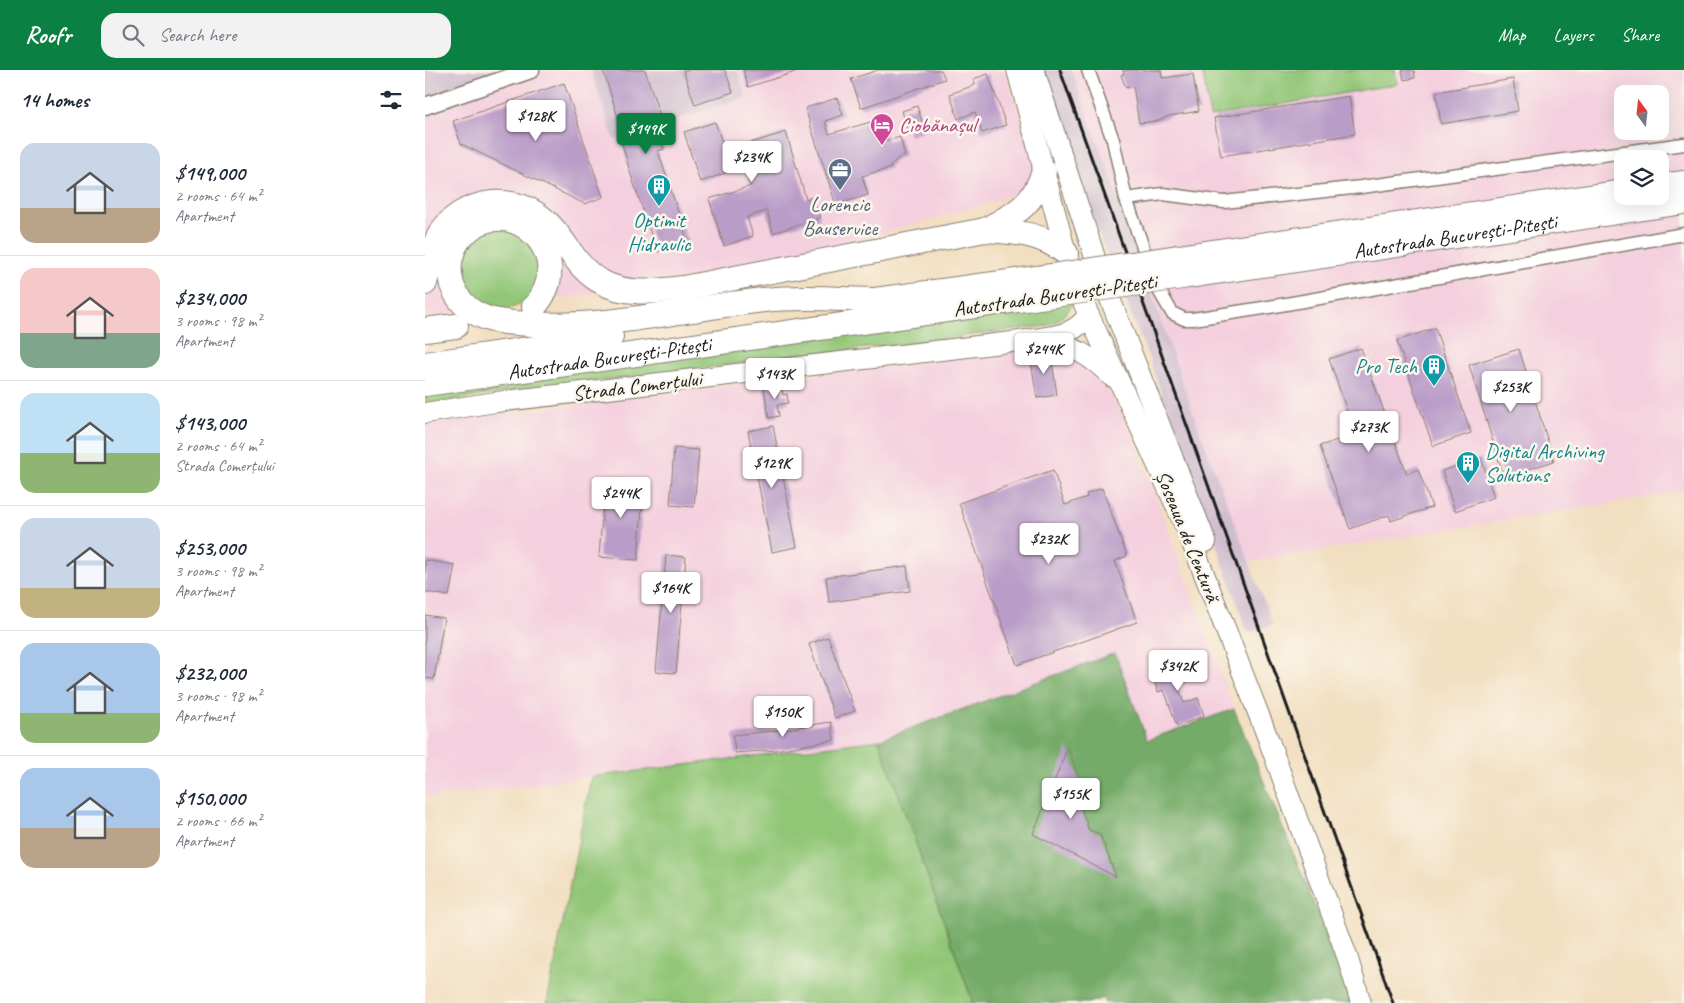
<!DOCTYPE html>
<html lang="en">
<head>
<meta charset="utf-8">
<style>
	body { margin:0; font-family:Caveat,sans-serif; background:#f2f2f3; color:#1f2937; height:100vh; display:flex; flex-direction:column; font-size:19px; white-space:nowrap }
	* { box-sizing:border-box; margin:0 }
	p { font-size:16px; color:#747a83 }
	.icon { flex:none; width:28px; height:28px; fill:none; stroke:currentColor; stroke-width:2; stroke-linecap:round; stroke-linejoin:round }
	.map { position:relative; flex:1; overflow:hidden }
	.panel { display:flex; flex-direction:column; background:#fff; width:425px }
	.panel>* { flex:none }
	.needle { width:32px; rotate:345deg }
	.tools { position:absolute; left:1189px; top:15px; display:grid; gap:10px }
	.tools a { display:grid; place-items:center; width:55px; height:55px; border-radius:10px; background:#fff; box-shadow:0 5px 20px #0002; font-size:25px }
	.price { position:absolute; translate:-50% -42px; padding:0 11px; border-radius:5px; background:#fff; color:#222; font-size:16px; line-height:32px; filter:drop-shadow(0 1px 2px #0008) }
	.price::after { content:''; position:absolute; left:50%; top:30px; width:15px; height:11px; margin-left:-8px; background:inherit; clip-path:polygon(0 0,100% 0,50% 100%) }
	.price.active { background:#0b8043; color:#fff }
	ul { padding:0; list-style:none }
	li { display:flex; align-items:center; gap:15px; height:125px; padding:0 20px }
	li+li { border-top:1px solid #e0e1e3 }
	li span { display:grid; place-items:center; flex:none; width:140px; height:100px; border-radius:15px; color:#555 }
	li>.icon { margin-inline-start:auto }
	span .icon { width:60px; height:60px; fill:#fffc; stroke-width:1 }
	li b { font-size:21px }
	h2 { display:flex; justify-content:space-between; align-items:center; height:60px; padding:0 20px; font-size:21px }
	header { display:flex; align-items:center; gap:30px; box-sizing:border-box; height:70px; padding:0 25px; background:#0b8043; color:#fff }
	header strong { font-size:24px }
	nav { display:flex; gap:28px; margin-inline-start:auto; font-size:18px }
	.search { width:350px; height:45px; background:#f2f2f3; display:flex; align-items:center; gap:12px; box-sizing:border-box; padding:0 18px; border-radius:15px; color:#747a83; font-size:19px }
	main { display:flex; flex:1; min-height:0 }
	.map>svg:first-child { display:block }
</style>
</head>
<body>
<header>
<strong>Roofr</strong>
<div class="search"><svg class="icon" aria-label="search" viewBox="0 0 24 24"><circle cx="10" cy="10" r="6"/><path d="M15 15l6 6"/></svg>Search here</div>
<nav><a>Map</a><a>Layers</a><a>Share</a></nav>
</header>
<main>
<section class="panel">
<h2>14 homes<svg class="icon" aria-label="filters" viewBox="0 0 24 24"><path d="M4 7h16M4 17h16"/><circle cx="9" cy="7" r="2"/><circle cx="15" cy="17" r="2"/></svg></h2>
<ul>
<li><span style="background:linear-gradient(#c9d6e8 65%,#b9a48a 0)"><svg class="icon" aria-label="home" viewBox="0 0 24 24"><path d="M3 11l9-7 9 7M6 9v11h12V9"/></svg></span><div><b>$149,000</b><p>2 rooms · 64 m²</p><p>Apartment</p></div></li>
<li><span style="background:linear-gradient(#f6c9c9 65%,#7fa58c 0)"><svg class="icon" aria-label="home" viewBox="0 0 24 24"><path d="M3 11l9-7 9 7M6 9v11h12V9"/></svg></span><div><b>$234,000</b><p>3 rooms · 98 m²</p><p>Apartment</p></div></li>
<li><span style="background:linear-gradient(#bfe0f5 60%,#8fb573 0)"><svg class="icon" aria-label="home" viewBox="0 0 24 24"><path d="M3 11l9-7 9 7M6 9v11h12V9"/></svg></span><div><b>$143,000</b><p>2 rooms · 64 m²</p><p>Strada Comerțului</p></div></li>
<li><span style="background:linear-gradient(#c9d6e8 70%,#c2b280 0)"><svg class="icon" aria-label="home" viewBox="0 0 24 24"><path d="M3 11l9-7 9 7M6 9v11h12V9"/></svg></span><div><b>$253,000</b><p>3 rooms · 98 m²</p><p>Apartment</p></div></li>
<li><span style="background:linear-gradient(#a9c7e8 70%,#8fb573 0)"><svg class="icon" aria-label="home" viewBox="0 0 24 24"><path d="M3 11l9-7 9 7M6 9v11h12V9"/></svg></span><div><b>$232,000</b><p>3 rooms · 98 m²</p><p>Apartment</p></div></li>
<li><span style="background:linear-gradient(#a9c7e8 60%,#b9a48a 0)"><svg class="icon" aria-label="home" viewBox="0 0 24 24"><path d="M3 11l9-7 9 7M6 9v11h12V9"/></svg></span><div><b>$150,000</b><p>2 rooms · 66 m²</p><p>Apartment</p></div></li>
</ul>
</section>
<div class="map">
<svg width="1259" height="933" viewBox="0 0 1259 933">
	<rect width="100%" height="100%" fill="#fbf7ec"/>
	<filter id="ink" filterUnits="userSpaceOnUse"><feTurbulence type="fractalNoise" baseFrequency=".02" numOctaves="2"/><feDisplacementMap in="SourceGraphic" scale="10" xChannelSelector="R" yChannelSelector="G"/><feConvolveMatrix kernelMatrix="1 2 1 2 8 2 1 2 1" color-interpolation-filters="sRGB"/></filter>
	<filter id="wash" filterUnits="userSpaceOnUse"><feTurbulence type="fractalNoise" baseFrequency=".0096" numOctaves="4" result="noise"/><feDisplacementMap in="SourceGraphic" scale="20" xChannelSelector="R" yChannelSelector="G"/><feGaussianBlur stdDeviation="1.12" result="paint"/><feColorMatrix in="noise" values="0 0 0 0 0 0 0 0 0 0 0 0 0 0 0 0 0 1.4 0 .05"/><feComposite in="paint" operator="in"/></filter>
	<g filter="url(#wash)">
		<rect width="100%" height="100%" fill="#f2dec0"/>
		<g fill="#f4cfde" fill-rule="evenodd">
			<polygon points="90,0 166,0 189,70 321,27 312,0 580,0 609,90 609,106 601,119 587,126 435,170 235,214 0,247 0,30"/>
			<path d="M646,0H777L786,47L972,13L970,0H1259V421L824,492L768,343ZM1198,24H1235V61H1198ZM1198,89H1235V126H1198Z"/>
			<polygon points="613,277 655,288 671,304 687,325 712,376 809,639 722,670 690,583 454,670 0,728 0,354"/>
		</g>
		<g fill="#d0bdce">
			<polygon points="0,0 90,0 0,30"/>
			<polygon points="166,0 312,0 321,27 189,70"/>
			<polygon points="617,0 646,0 691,121 768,343 848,555 823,563 727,296 661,131"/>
		</g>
		<g fill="#92c677" stroke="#57714a">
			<polygon points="777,0 970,0 972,14 785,47"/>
			<path d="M80,158L104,169L117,206C113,213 109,223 103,229C99,233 92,236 86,238C42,248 15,186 54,164C61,160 72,160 80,158Z"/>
			<path d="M649,230C642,244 636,250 621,256L66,324L0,335V325Z"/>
			<polygon points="454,670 548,933 122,933 166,707"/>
		</g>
		<polygon fill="#75ab68" stroke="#486442" points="690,583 722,670 809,639 930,933 680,933 678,928 663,933 548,933 454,670"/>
		<g id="blocks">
			<g fill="#ba9cc8">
				<polygon points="178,0 220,0 235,46 228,48 239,79 233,81 263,172 232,182 205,102 196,70 200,69"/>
				<polygon points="258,0 300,0 308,22 270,35"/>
				<polygon points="318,0 370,0 370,2 323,17"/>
				<polygon points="453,0 516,0 520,9 436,38 426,9"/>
				<polygon points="698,0 736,0 737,8 768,4 774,41 744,46 733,51 714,53 708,16 701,18 696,5 699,4"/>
				<polygon points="977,0 989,0 990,8 979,10"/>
				<polygon points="563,4 581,55 557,63 550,42 533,49 525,24 550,15 548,9"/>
				<polygon points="1088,9 1093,41 1016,54 1011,22"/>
				<polygon points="139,13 178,127 160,134 36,74 28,51"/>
				<polygon points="924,26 930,64 796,86 789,48"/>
				<polygon points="412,28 418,45 400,51 404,64 456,49 462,71 475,67 480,86 473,88 465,96 466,98 437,106 443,125 411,135 380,38"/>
				<polygon points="492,36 500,60 485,66 477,41"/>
				<polygon points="290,52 300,81 361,62 381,129 388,127 395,148 348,163 342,141 322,147 328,166 299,176 284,129 326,116 320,96 275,112 259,62"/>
				<polygon points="1010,258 1046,363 1008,376 972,271"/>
				<polygon points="936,278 982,404 993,399 1007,437 966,451 964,445 925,459 895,376 930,364 904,289"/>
				<polygon points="1094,279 1129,391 1079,407 1044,295"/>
				<polygon points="617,283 626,284 632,325 612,328 605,285"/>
				<polygon points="356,315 358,325 362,324 363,333 352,335 354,346 344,348 339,318"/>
				<polygon points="348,356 372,477 347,482 323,361"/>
				<polygon points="249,378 274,380 269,437 245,435"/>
				<polygon points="1056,388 1069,427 1030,441 1017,401"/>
				<polygon points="628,400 640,435 662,427 661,424 677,418 702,486 690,491 712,552 592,595 534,433"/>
				<polygon points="180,408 219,411 213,490 174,487"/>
				<polygon points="241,485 261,487 251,603 231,602"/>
				<polygon points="0,490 30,495 24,526 0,522"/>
				<polygon points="482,496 485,521 404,532 401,507"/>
				<polygon points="0,545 19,548 9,609 0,608"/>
				<polygon points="403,567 430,641 410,648 384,574"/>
				<polygon points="762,591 768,609 752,615 759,633 773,628 779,646 752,656 739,620 733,622 726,603"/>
				<polygon points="406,652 409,670 351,680 310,683 308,665 348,661"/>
				<polygon points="643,677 658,721 654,733 664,760 675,764 691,807 608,764"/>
			</g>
		</g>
	</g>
	<g filter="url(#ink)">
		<use href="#blocks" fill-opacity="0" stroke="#877d6e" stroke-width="1"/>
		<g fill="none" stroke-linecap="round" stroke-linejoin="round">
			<g stroke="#877d6e" stroke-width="15">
				<g id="minor">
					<polyline points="663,0 688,70 701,129 732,217 747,243 759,249 768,249 838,238 1259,164"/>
					<polyline points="701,129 738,124 799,132 936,117 1259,74"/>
				</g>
			</g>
			<g stroke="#877d6e" stroke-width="19">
				<polyline id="tertiary" points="0,36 106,0"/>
			</g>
			<g stroke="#877d6e" stroke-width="22">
				<g id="primary">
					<polyline points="592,0 641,183 658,232 762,460 844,671 923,889 936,933"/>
					<polyline points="609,0 676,206 781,472"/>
					<path d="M618,271C647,274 667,287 687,307"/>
					<path d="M0,343L71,332L603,270C625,266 652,266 663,244"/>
				</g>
			</g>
			<g stroke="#877d6e" stroke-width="26">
				<g id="motorway">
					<polyline points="1235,116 1259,113"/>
					<path d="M560,160C590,144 608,136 619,101"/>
					<polyline points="753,187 1198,122"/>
					<path id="s1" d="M757,207L1259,132"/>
					<path d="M0,213C4,198 6,180 14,166C34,130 86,122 117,148C139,165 148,195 173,210C199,226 229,222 258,218L560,160C591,162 616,163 641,183"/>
					<polyline points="435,232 627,206"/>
					<path d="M109,237C156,186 85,116 37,166C25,179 22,198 27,215C33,232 45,242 61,248C75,253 91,253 106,254C185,259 261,238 339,230C376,226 412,229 449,230"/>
					<polyline points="0,260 31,256"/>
					<polyline points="0,294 186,267"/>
					<path id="s2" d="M0,314L629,225"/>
				</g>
			</g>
			<use href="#minor" stroke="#fff" stroke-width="12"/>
			<use href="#tertiary" stroke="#fff" stroke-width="16"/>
			<use href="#primary" stroke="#fff" stroke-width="20"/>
			<use href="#motorway" stroke="#fff" stroke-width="24"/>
			<polyline stroke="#1c1c1c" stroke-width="3" points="635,0 968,933"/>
			<g stroke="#877d6e" stroke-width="26" stroke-linecap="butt">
				<g id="motorway-bridge">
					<polyline points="627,206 753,187"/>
					<polyline points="629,225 757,207"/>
				</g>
			</g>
			<use href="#motorway-bridge" stroke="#fff" stroke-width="24"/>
		</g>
	</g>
	<defs>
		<g id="hotel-pin" transform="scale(1.25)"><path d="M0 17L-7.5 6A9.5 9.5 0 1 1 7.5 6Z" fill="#d1479c" stroke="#fbf7ec"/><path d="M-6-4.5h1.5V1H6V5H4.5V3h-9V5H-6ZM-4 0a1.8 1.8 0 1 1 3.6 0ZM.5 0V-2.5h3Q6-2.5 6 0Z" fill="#fff"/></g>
		<g id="office-pin" transform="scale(1.25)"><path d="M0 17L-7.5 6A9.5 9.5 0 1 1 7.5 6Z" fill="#5c6f8a" stroke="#fbf7ec"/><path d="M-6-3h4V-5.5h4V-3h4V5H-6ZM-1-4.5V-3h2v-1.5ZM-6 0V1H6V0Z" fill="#fff"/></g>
		<g id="building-pin" transform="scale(1.25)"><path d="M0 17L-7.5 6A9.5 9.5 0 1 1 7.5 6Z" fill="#0f9aa8" stroke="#fbf7ec"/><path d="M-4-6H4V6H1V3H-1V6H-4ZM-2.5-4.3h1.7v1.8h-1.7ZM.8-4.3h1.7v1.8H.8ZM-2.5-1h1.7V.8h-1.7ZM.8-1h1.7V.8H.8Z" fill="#fff"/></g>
	</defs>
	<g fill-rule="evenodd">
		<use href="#hotel-pin" x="457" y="55"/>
		<use href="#office-pin" x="415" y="100"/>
		<use href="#building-pin" x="234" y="116"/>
		<use href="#building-pin" x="1009" y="296"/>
		<use href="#building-pin" x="1043" y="393"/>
	</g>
	<g text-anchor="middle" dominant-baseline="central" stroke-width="5" stroke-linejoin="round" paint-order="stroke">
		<g font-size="21" fill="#b23c85" stroke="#fbf7ec" text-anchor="start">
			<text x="474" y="55">Ciobănașul</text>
		</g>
		<g font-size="21" fill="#4e5e75" stroke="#fbf7ec">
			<text x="415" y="134">Lorencic<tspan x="415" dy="24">Bauservice</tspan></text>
		</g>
		<g font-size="21" fill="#0d838f" stroke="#fbf7ec">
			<text x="234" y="150">Optimit<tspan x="234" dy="24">Hidraulic</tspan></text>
			<text x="992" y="296" text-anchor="end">Pro Tech</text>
			<text x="1060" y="381" text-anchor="start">Digital Archiving<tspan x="1060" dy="24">Solutions</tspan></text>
		</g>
		<g font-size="21" fill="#1c1c1c" stroke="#fbf7ec">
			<text stroke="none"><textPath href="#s1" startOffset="276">Autostrada București-Pitești</textPath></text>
			<text transform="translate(630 225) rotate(-8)">Autostrada București-Pitești</text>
			<text stroke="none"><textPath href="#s2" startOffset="186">Autostrada București-Pitești</textPath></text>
			<text transform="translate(212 316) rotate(-7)">Strada Comerțului</text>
			<text transform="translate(763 466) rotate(68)">Șoseaua de Centură</text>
		</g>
	</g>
</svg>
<div class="tools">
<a><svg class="needle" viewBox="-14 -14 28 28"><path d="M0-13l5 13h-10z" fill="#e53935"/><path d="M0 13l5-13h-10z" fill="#747a83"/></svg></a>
<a><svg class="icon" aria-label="layers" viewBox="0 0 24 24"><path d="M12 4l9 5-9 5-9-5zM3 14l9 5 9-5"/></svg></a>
</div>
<b class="price" style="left:111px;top:72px">$128K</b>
<b class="price active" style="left:221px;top:85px">$149K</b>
<b class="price" style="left:327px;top:113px">$234K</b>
<b class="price" style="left:619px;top:305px">$244K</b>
<b class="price" style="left:350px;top:330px">$143K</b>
<b class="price" style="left:1086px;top:343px">$253K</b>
<b class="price" style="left:944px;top:383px">$273K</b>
<b class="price" style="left:347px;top:419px">$129K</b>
<b class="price" style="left:196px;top:449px">$244K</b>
<b class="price" style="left:624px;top:495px">$232K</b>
<b class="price" style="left:246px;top:544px">$164K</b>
<b class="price" style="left:753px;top:622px">$342K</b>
<b class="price" style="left:358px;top:668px">$150K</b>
<b class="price" style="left:646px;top:750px">$155K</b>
</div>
</main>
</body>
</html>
